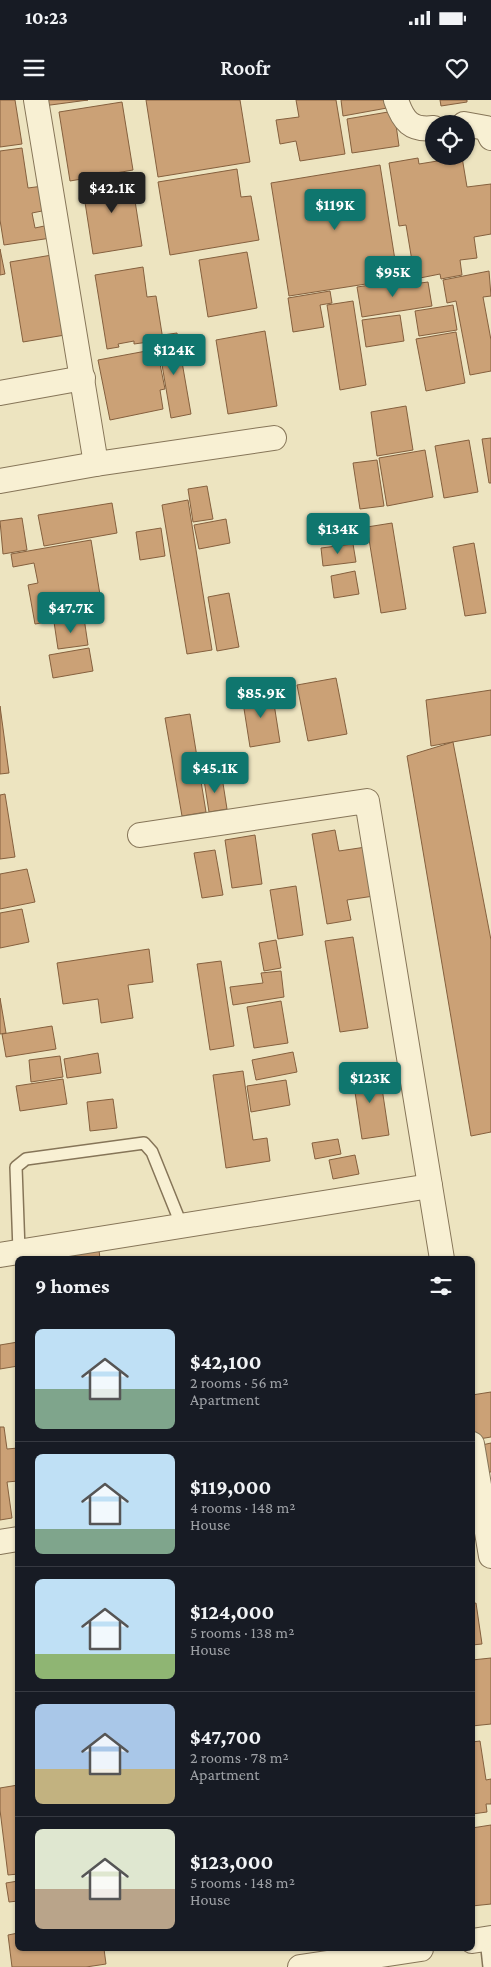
<!DOCTYPE html>
<html lang="en">
<head>
<meta charset="utf-8">
<style>
	body { margin:0; font-family:"Crimson Pro",serif; background:#242831; color:#f1f3f6; height:100vh; display:flex; flex-direction:column; font-size:19px; white-space:nowrap }
	* { box-sizing:border-box; margin:0 }
	p { font-size:16px; color:#9ea1a6 }
	.icon { flex:none; width:28px; height:28px; fill:none; stroke:currentColor; stroke-width:2; stroke-linecap:round; stroke-linejoin:round }
	.map { position:relative; flex:1; overflow:hidden }
	.details { position:absolute; left:15px; top:1156px; width:460px; height:695px; display:flex; flex-direction:column; background:#171b24; border-radius:8px; box-shadow:0 1px 4px #0004 }
	.details>* { flex:none }
	.tools { position:absolute; left:425px; top:15px; display:grid; gap:10px }
	.tools a { display:grid; place-items:center; width:50px; height:50px; border-radius:50%; background:#171b24; box-shadow:0 1px 4px #0004; font-size:25px }
	.price { position:absolute; translate:-50% -42px; padding:0 11px; border-radius:5px; background:#0f766e; color:#fff; font-size:16px; line-height:32px; filter:drop-shadow(0 1px 2px #0008) }
	.price::after { content:''; position:absolute; left:50%; top:30px; width:15px; height:11px; margin-left:-8px; background:inherit; clip-path:polygon(0 0,100% 0,50% 100%) }
	.price.current { background:#222; color:#fff }
	ul { padding:0; list-style:none }
	li { display:flex; align-items:center; gap:15px; height:125px; padding:0 20px }
	li+li { border-top:1px solid #363941 }
	li span { display:grid; place-items:center; flex:none; width:140px; height:100px; border-radius:8px; color:#555 }
	li>.icon { margin-inline-start:auto }
	span .icon { width:60px; height:60px; fill:#fffc; stroke-width:1 }
	li b { font-size:21px }
	h2 { display:flex; justify-content:space-between; align-items:center; height:60px; padding:0 20px; font-size:21px }
	.status { display:flex; justify-content:space-between; align-items:center; height:35px; padding:0 25px; background:#171b24; direction:ltr }
	.status svg { height:14px; fill:currentColor }
	header { display:flex; justify-content:space-between; align-items:center; height:65px; padding:0 20px; background:#171b24; font-size:22px; font-weight:600 }
	.map>svg:first-child { display:block }
</style>
</head>
<body>
<div class="status"><b>10:23</b><svg viewBox="0 0 49 12"><path d="M0 12V9h3v3zM5 12V6h3v6zM10 12V3h3v9zM15 12V0h3v12zM26 1h20v11H26zM47 4h2v5h-2z"/></svg></div>
<header><svg class="icon" aria-label="menu" viewBox="0 0 24 24"><path d="M4 6h16M4 12h16M4 18h16"/></svg>Roofr<svg class="icon" aria-label="heart" viewBox="0 0 24 24"><path d="M12 20l-8-8c-3-5 5-10 8-4 3-6 11-1 8 4z"/></svg></header>
<div class="map">
<svg width="491" height="1867" viewBox="0 0 491 1867">
	<rect width="100%" height="100%" fill="#ede4c0"/>
	<g fill="#cba176" stroke="#85603e">
		<polygon points="0,0 15,0 22,44 0,47"/>
		<polygon points="42,0 88,0 43,6"/>
		<polygon points="146,0 240,0 250,62 158,77"/>
		<polygon points="296,0 336,0 345,54 300,61 296,41 280,44 276,20 299,17"/>
		<polygon points="341,0 385,0 387,8 343,16"/>
		<polygon points="440,0 467,0 467,2 441,6"/>
		<polygon points="122,2 133,70 70,81 59,12"/>
		<polygon points="394,11 399,46 352,53 347,19"/>
		<polygon points="22,48 28,88 43,86 47,110 32,113 35,128 49,125 51,138 4,145 0,120 0,51"/>
		<polygon points="462,57 467,87 491,84 491,134 474,137 477,158 460,160 462,175 441,179 440,174 415,179 406,125 399,126 389,63 418,58 419,64"/>
		<polygon points="380,65 398,179 289,196 271,83"/>
		<polygon points="237,69 241,97 251,96 259,140 170,155 158,82"/>
		<polygon points="131,75 142,146 93,154 82,83"/>
		<polygon points="0,149 5,174 0,175"/>
		<polygon points="247,152 257,208 208,217 199,160"/>
		<polygon points="52,155 65,235 23,242 10,162"/>
		<polygon points="143,167 147,197 156,196 163,240 134,244 134,241 118,244 119,247 107,249 95,175"/>
		<polygon points="489,171 491,196 483,197 491,240 491,271 470,275 456,201 447,203 443,180"/>
		<polygon points="405,180 406,185 428,182 432,206 362,217 357,187"/>
		<polygon points="330,191 332,203 320,205 324,227 293,232 288,198"/>
		<polygon points="353,201 366,285 340,290 327,205"/>
		<polygon points="453,205 457,230 419,236 415,211"/>
		<polygon points="400,215 404,241 366,247 362,220"/>
		<polygon points="265,231 277,306 228,314 216,240"/>
		<polygon points="456,232 465,283 426,291 416,239"/>
		<polygon points="177,233 191,314 171,318 158,241 164,241 163,235"/>
		<polygon points="157,249 165,289 160,290 163,309 110,320 98,260"/>
		<polygon points="406,306 413,350 377,356 371,312"/>
		<polygon points="491,338 491,383 489,383 482,339"/>
		<polygon points="469,340 478,392 444,398 435,346"/>
		<polygon points="425,350 433,397 387,406 379,358"/>
		<polygon points="377,360 384,406 360,409 353,363"/>
		<polygon points="207,386 213,419 193,422 188,389"/>
		<polygon points="188,400 212,550 187,554 162,405"/>
		<polygon points="112,403 117,433 44,446 38,415"/>
		<polygon points="22,418 27,450 3,454 0,421"/>
		<polygon points="226,419 230,443 199,449 194,425"/>
		<polygon points="392,423 406,509 381,513 367,427"/>
		<polygon points="161,428 165,456 140,460 136,432"/>
		<polygon points="91,440 103,513 35,524 28,485 38,483 34,463 13,467 11,454"/>
		<polygon points="474,443 486,513 465,516 453,447"/>
		<polygon points="353,444 356,462 323,466 321,448"/>
		<polygon points="355,471 359,494 334,498 331,476"/>
		<polygon points="229,493 239,547 217,551 208,497"/>
		<polygon points="84,518 88,545 58,549 54,522"/>
		<polygon points="89,548 93,571 53,578 49,555"/>
		<polygon points="336,578 347,634 308,641 297,585"/>
		<polygon points="491,590 491,635 431,646 426,600"/>
		<polygon points="272,591 280,642 250,647 242,596"/>
		<polygon points="0,606 9,673 0,674"/>
		<polygon points="190,614 206,712 182,716 165,618"/>
		<polygon points="453,642 491,840 491,1032 471,1036 407,656"/>
		<polygon points="222,677 227,709 209,712 204,680"/>
		<polygon points="5,694 15,757 0,759 0,695"/>
		<polygon points="335,730 339,751 366,747 374,796 347,800 351,820 327,824 312,734"/>
		<polygon points="255,735 262,784 232,788 225,740"/>
		<polygon points="215,750 223,795 202,798 194,753"/>
		<polygon points="27,769 35,802 0,809 0,774"/>
		<polygon points="296,786 303,835 278,839 270,790"/>
		<polygon points="22,809 29,842 0,848 0,813"/>
		<polygon points="353,837 368,928 340,932 325,841"/>
		<polygon points="276,840 281,868 264,871 259,843"/>
		<polygon points="149,849 153,882 128,885 133,918 101,923 98,899 63,904 57,863"/>
		<polygon points="221,861 234,946 210,950 197,864"/>
		<polygon points="281,871 284,897 233,905 230,887 263,883 261,873"/>
		<polygon points="0,898 6,933 0,934"/>
		<polygon points="281,901 288,943 254,948 247,907"/>
		<polygon points="52,926 56,949 6,957 2,934"/>
		<polygon points="293,952 297,972 256,980 252,960"/>
		<polygon points="98,953 101,973 67,978 64,959"/>
		<polygon points="60,956 63,977 31,982 29,960"/>
		<polygon points="379,968 389,1035 362,1039 352,972"/>
		<polygon points="243,971 253,1040 267,1038 270,1061 226,1068 213,975"/>
		<polygon points="63,979 67,1004 20,1011 16,986"/>
		<polygon points="286,980 290,1005 251,1012 247,986"/>
		<polygon points="113,999 117,1028 90,1031 87,1002"/>
		<polygon points="338,1039 341,1054 315,1059 312,1043"/>
		<polygon points="355,1055 359,1074 333,1079 329,1060"/>
		<polygon points="99,1150 100,1159 61,1159 60,1156"/>
		<polygon points="18,1242 18,1266 0,1269 0,1245"/>
		<polygon points="491,1292 491,1337 473,1340 472,1295"/>
		<polygon points="0,1327 4,1327 7,1349 18,1348 18,1381 7,1382 12,1418 0,1420"/>
		<polygon points="491,1343 491,1372 487,1372 482,1345"/>
		<polygon points="476,1503 482,1544 472,1545 472,1504"/>
		<polygon points="491,1558 491,1624 472,1626 472,1560"/>
		<polygon points="480,1641 486,1680 491,1679 491,1704 486,1704 487,1712 472,1714 472,1642"/>
		<polygon points="18,1685 18,1774 8,1775 0,1710 0,1688"/>
		<polygon points="491,1725 491,1804 472,1806 472,1728"/>
		<polygon points="18,1781 18,1801 9,1802 6,1783"/>
		<polygon points="18,1833 18,1849 104,1849 106,1864 86,1867 12,1867 8,1835"/>
	</g>
	<g fill="none" stroke-linecap="round" stroke-linejoin="round">
		<g stroke="#867558" stroke-width="14">
			<g id="lane">
				<polyline points="19,1151 16,1067 26,1059 144,1043 152,1052 181,1124"/>
				<polyline points="486,1839 489,1867"/>
			</g>
		</g>
		<g stroke="#867558" stroke-width="26">
			<g id="street">
				<polyline points="36,0 96,364"/>
				<path d="M396,0C403,21 411,31 434,28"/>
				<polyline points="464,24 486,28 491,38"/>
				<polyline points="0,293 83,278"/>
				<polyline points="0,381 96,364 274,338"/>
				<polyline points="140,735 367,701 442,1159"/>
				<polyline points="0,1155 430,1086"/>
				<polyline points="472,1344 491,1456"/>
				<polyline points="0,1442 18,1439"/>
				<polyline points="472,1841 491,1838"/>
				<polyline points="300,1867 421,1849"/>
			</g>
		</g>
		<use href="#lane" stroke="#f8f0d3" stroke-width="11"/>
		<use href="#street" stroke="#f8f0d3" stroke-width="24"/>
	</g>
</svg>
<div class="tools">
<a><svg class="icon" aria-label="locate" viewBox="0 0 24 24"><circle cx="12" cy="12" r="6"/><path d="M12 2v4M12 18v4M2 12h4M18 12h4"/></svg></a>
</div>
<b class="price current" style="left:112px;top:114px">$42.1K</b>
<b class="price" style="left:335px;top:131px">$119K</b>
<b class="price" style="left:393px;top:198px">$95K</b>
<b class="price" style="left:174px;top:276px">$124K</b>
<b class="price" style="left:338px;top:455px">$134K</b>
<b class="price" style="left:71px;top:534px">$47.7K</b>
<b class="price" style="left:261px;top:619px">$85.9K</b>
<b class="price" style="left:215px;top:694px">$45.1K</b>
<b class="price" style="left:370px;top:1004px">$123K</b>
<section class="details">
<h2>9 homes<svg class="icon" aria-label="filters" viewBox="0 0 24 24"><path d="M4 7h16M4 17h16"/><circle cx="9" cy="7" r="2"/><circle cx="15" cy="17" r="2"/></svg></h2>
<ul>
<li><span style="background:linear-gradient(#bfe0f5 60%,#7fa58c 0)"><svg class="icon" aria-label="home" viewBox="0 0 24 24"><path d="M3 11l9-7 9 7M6 9v11h12V9"/></svg></span><div><b>$42,100</b><p>2 rooms · 56 m²</p><p>Apartment</p></div></li>
<li><span style="background:linear-gradient(#bfe0f5 75%,#7fa58c 0)"><svg class="icon" aria-label="home" viewBox="0 0 24 24"><path d="M3 11l9-7 9 7M6 9v11h12V9"/></svg></span><div><b>$119,000</b><p>4 rooms · 148 m²</p><p>House</p></div></li>
<li><span style="background:linear-gradient(#bfe0f5 75%,#8fb573 0)"><svg class="icon" aria-label="home" viewBox="0 0 24 24"><path d="M3 11l9-7 9 7M6 9v11h12V9"/></svg></span><div><b>$124,000</b><p>5 rooms · 138 m²</p><p>House</p></div></li>
<li><span style="background:linear-gradient(#a9c7e8 65%,#c2b280 0)"><svg class="icon" aria-label="home" viewBox="0 0 24 24"><path d="M3 11l9-7 9 7M6 9v11h12V9"/></svg></span><div><b>$47,700</b><p>2 rooms · 78 m²</p><p>Apartment</p></div></li>
<li><span style="background:linear-gradient(#dfe7d0 60%,#b9a48a 0)"><svg class="icon" aria-label="home" viewBox="0 0 24 24"><path d="M3 11l9-7 9 7M6 9v11h12V9"/></svg></span><div><b>$123,000</b><p>5 rooms · 148 m²</p><p>House</p></div></li>
</ul>
</section>
</div>
</body>
</html>
